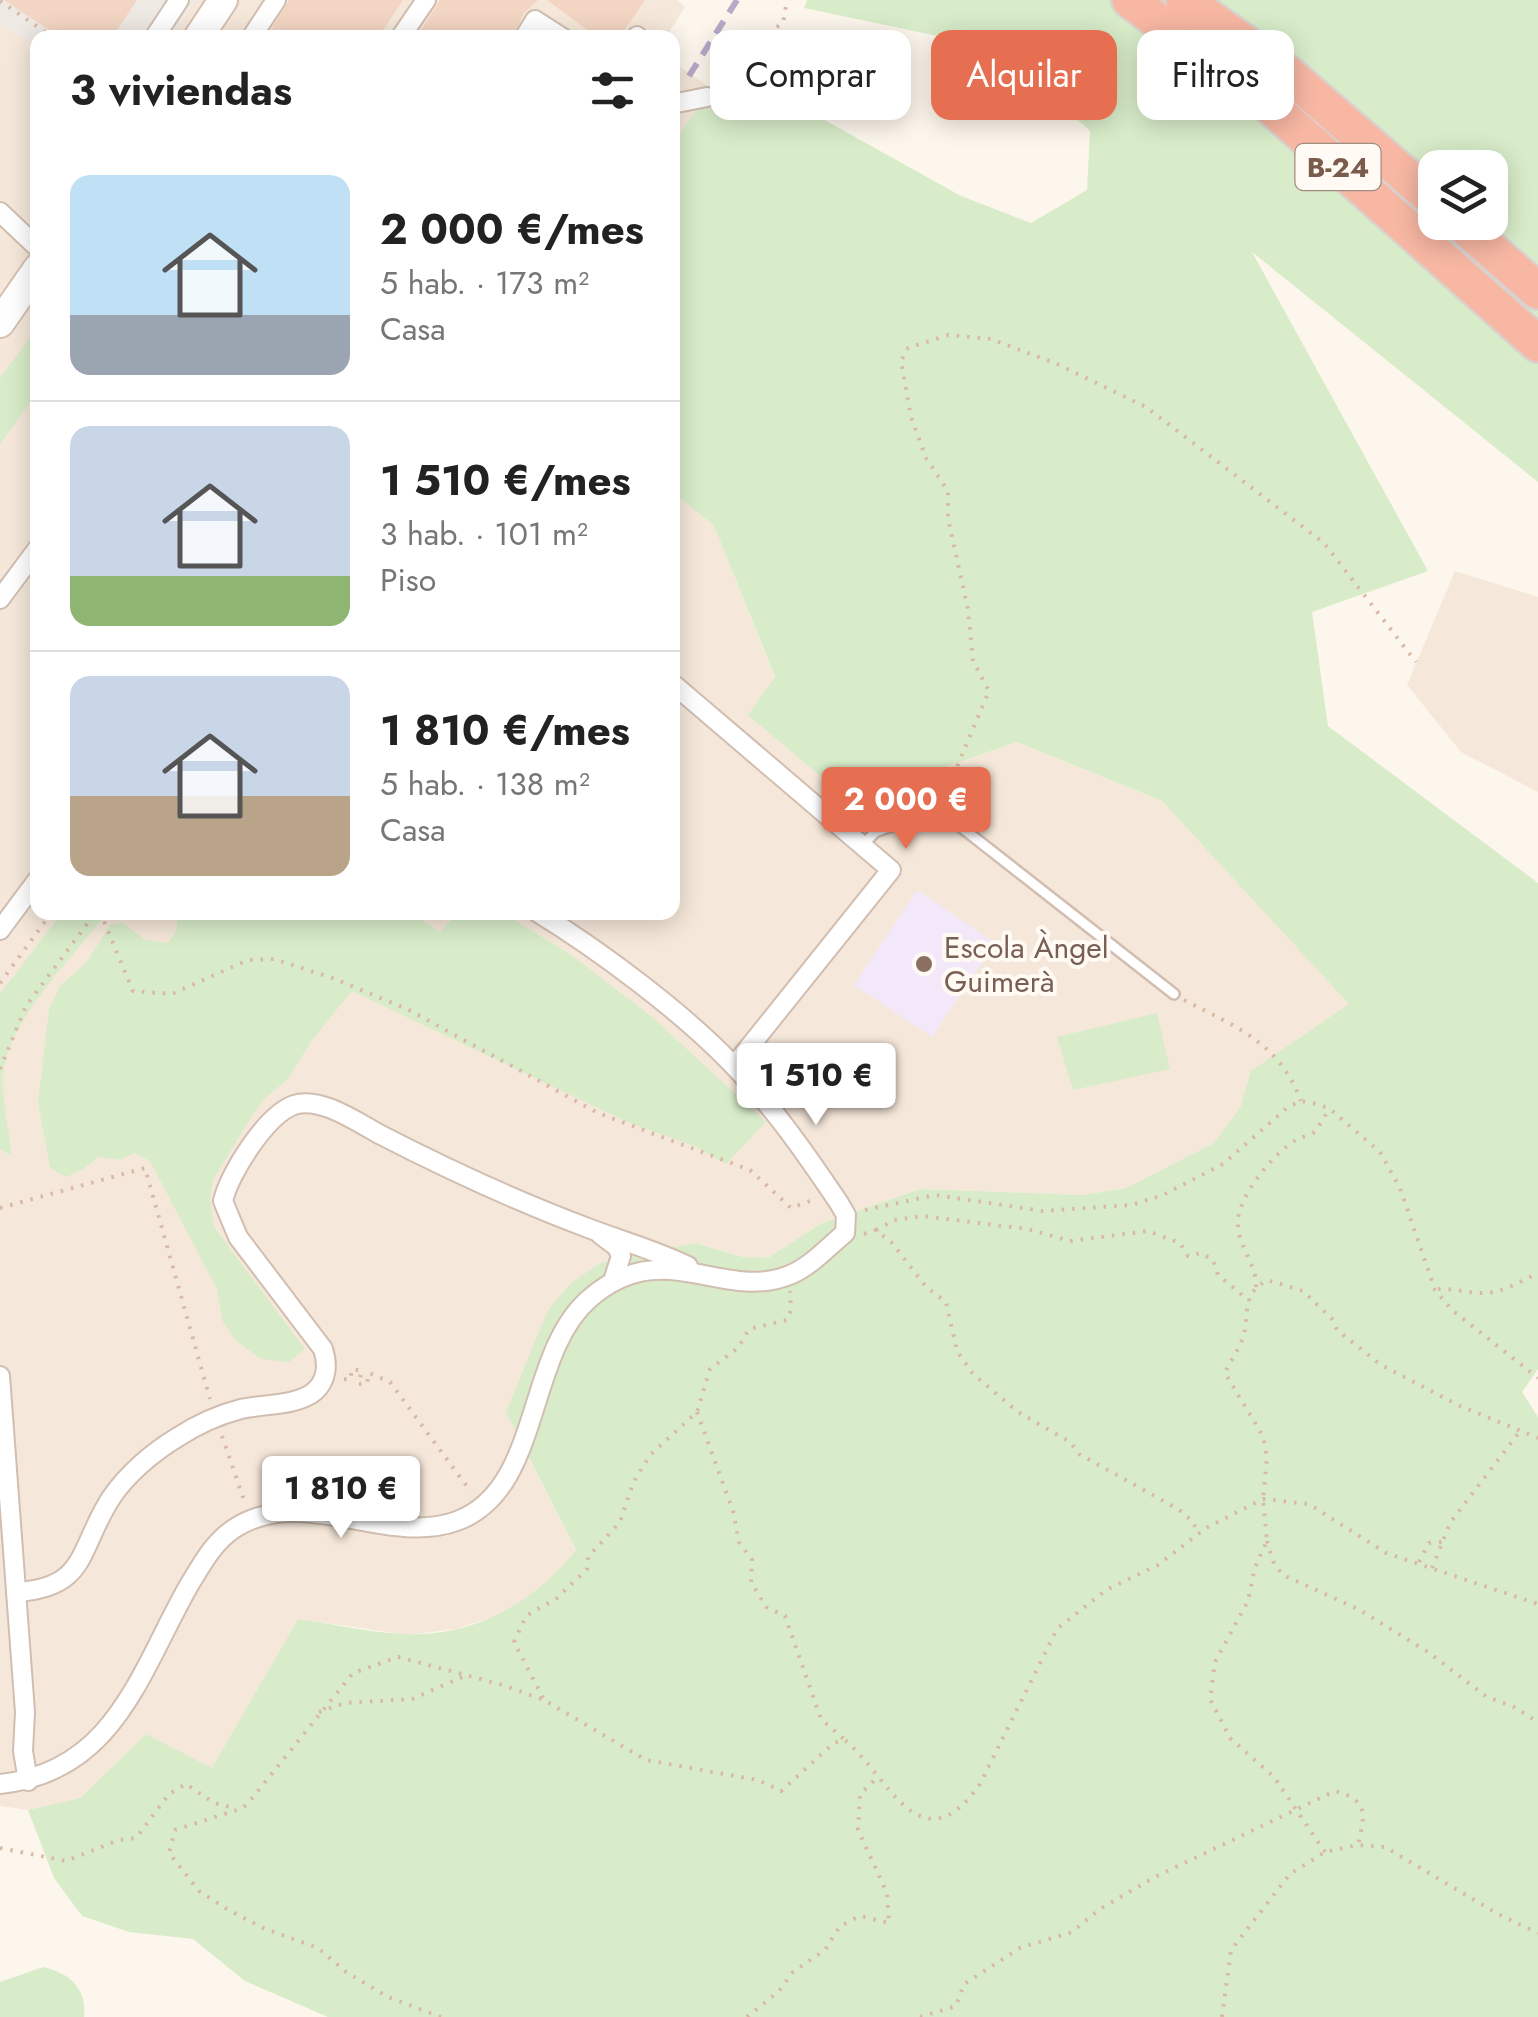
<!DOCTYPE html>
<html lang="es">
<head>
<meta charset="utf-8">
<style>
	body { margin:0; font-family:Jost,sans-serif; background:#f6f6f6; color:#222; height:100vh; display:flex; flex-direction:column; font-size:38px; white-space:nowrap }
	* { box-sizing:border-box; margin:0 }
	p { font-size:32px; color:#767676 }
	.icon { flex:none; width:55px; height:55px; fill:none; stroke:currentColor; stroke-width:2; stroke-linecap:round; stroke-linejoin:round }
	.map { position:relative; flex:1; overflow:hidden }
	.sheet { position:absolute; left:30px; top:30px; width:650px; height:890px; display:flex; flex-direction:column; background:#fff; border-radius:20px; box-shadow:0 5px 25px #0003 }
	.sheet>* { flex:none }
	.banner { position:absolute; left:710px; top:30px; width:678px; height:90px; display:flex; gap:20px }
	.buttons { position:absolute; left:1418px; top:150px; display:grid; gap:20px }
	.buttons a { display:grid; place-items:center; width:90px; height:90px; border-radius:20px; background:#fff; box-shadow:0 5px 25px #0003; font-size:50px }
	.price { position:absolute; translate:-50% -85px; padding:0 22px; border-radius:10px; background:#fff; color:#222; font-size:32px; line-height:65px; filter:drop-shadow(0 2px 5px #0008) }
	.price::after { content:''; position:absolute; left:50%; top:60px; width:30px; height:22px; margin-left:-15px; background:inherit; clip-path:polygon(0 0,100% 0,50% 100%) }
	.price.active { background:#e76f51; color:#fff }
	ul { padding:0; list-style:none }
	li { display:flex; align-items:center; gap:30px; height:250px; padding:0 40px }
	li+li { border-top:2px solid #e0e0e0 }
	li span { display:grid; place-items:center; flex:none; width:280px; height:200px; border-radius:20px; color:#555 }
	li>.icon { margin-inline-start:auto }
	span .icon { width:120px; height:120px; fill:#fffc; stroke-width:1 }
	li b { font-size:42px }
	h2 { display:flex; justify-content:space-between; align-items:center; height:120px; padding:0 40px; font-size:42px }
	.tag { padding:0 35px; border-radius:20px; background:#fff; box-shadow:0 5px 25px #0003; font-size:35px; line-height:90px }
	.tag.active { background:#e76f51; color:#fff }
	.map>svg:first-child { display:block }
</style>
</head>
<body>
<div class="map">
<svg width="1538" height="2017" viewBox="0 0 1538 2017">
	<rect width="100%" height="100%" fill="#fdf6ec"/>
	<g fill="#f5e8da">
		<polygon points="195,0 677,0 685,7 666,37 170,38"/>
		<polygon points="0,24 38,46 38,912 672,912 673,492 714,526 775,678 848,799 1017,742 1162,801 1350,1004 1252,1071 1240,1108 1214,1143 1126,1188 1083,1195 920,1189 820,1224 768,1258 743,1257 695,1243 506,1412 576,1551 538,1592 500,1615 456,1629 408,1635 298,1619 212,1769 146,1734 80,1798 28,1810 0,1806"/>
		<polygon points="673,62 711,88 673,144"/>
		<polygon points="1455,571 1538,597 1538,792 1461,752 1407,685"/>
	</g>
	<polygon fill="#efe9e4" points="0,0 195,0 170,37 38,38 37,46 0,24"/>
	<polygon fill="#f3e8fa" points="917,890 995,943 932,1037 854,985"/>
	<g fill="#d8ecc9" fill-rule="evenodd">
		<path d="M807,0H1538V482L1252,252L1428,571L1312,612L1328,726L1538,883V1369L1522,1392L1538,1417V2017H328L245,1981L193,1939L129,1932L82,1916L54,1878L28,1810L80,1798L146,1734L212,1768L298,1619C334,1624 371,1633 407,1634C474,1637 535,1602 576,1550L506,1412L548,1310L571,1283L600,1263L695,1243L743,1257L768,1258L820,1224L920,1189L1083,1195L1126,1188L1214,1143L1240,1108L1251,1071L1349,1004L1162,801L1017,742L849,800L748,715L775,677L714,526L673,492V144L711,88L821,118L961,196L1031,223L1087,190L1090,131L1000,49L804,8ZM1435,168H1490V222H1435Z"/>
		<polygon points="37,328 37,393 0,444 0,378"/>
		<path d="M295,912L411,913L440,932L458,913H503L574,957L652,1017L766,1122L726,1164L697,1147L625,1121L352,991L312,1040L288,1079L263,1100L247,1124L213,1180L210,1200L214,1227L305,1349L289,1362L261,1359L235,1340L223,1322L217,1289L150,1161L134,1153L120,1160L98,1157L82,1170L66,1177L50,1168L38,1103L49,1009L60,986L86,963L111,924L123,923L145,940L168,943L177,930V913C196,912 215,912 233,912C255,913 273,924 295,912Z"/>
		<path d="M62,913H106C74,958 6,1020 3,1077C2,1103 9,1131 12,1156L0,1149V994Z"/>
		<polygon points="1157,1013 1170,1069 1073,1090 1057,1037"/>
		<path d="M43,1967C70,1973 87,1989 84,2017H0V1982Z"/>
	</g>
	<g fill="#f3d5c3">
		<polygon points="4,0 137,0 112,38 61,38"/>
		<polygon points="403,0 378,38 266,38 289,0"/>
		<polygon points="440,0 538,0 524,13 512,38 416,38"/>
		<polygon points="547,0 645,0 619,38 598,38"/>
	</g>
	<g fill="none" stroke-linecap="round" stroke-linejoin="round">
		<g stroke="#d1beb0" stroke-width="14">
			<polyline id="service" points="863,845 875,832 938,809 1174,994"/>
		</g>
		<g stroke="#d1beb0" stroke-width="22">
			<g id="minor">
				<polyline points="154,38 179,0"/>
				<polyline points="251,38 276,0"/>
				<polyline points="400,38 426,0"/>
				<polyline points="524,38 535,20 563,38"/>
				<polyline points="636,38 637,36"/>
				<polyline points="672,104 707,97"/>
				<polyline points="0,212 38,248"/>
				<polyline points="0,599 38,548"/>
				<polyline points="672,683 891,870 734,1066"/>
				<polyline points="0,930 38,879"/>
				<polyline points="601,1235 617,1247 621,1256 613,1281"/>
				<polyline points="0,1376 25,1712 23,1751 28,1781"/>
				<path d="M16,1592C88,1588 78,1549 111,1498C127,1474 153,1452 178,1437C198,1424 218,1415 241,1409C262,1404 298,1406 315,1391C327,1380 328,1364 323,1349L238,1237L223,1201C229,1174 266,1115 294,1105C320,1096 357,1122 379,1134C447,1169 516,1201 588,1228C622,1241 655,1250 688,1266"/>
				<path d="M0,1784C114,1772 139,1674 188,1587C201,1566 213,1542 235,1528C304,1484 385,1547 457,1521C542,1490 525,1355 589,1299C664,1233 724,1304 792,1274C812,1265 828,1247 845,1233L846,1215L839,1203C806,1154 772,1105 731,1063C681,1011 599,950 537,912"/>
			</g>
		</g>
		<g stroke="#d6c0b0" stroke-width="32">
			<g id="secondary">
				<polyline points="198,38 223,0"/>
				<polyline points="0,323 38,268"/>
			</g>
		</g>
		<g stroke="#dad1cd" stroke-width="40">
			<g id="motorway">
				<polyline points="1130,0 1268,104 1538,344"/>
				<polyline points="1184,0 1287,73 1435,201"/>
				<polyline points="1459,222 1538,291"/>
			</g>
		</g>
		<g stroke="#d9b8a5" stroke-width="4" stroke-dasharray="2.5 8" stroke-linecap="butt">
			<polyline points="0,1 54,38"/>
			<polyline points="717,85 754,42 783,23 787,0"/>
			<polyline points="945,795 989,691 973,661 968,610 948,518 948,491 926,458 911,417 901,361 908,348 948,335 991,339 1057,364 1146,407 1324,543 1416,662"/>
			<polyline points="100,912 133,991 172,994 248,960 274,959 335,979 407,1009 598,1113 750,1170 791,1208 813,1200"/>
			<polyline points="0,983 52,912"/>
			<path d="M1184,1000C1236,1027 1279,1042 1301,1101"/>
			<polyline points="0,1069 26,1006 96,912"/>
			<polyline points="0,1208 145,1168 210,1399"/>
			<polyline points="865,1210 935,1195 1043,1211 1131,1205 1163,1195 1223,1164 1288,1107 1301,1101 1317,1104 1330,1109 1380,1152 1400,1188 1435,1290 1452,1310 1538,1378"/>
			<polyline points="876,1230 894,1220 923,1216 1027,1229 1070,1241 1148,1231 1180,1243 1188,1256 1201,1253 1213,1260 1218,1275 1247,1299"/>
			<polyline points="864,1234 876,1230 893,1244 926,1287 946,1302 957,1351 973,1374 1018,1412 1070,1442 1079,1454 1178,1509 1192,1521 1199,1533"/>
			<path d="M1256,1287C1257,1263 1236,1245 1238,1220C1240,1194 1274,1153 1296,1140C1302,1136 1312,1136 1316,1130C1321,1124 1324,1116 1329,1110"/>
			<path d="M1438,1289C1455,1288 1470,1294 1485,1293C1504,1292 1521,1281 1538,1273"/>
			<polyline points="344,1379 350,1380 352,1369 362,1371 358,1384 367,1384 369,1373 390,1382 471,1492"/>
			<polyline points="697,1412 733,1511 739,1542 752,1560 751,1582 766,1607 785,1616 821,1719 845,1740"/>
			<polyline points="222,1436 245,1503"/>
			<polyline points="1267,1541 1274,1564 1283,1575 1358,1609 1428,1652 1487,1697 1514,1707 1538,1722"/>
			<polyline points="1419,1562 1429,1543 1443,1542"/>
			<polyline points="1432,1568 1450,1523 1520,1431"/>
			<polyline points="543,1698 514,1642 526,1616 557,1598 587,1569 588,1557 620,1522 633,1483 650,1455 697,1412 710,1369 738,1348 749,1329 787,1320 791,1310 790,1291"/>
			<polyline points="319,1712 345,1703 412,1699 467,1675"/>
			<polyline points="0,1848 66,1861 119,1840 136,1838 169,1794 186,1784 214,1803 234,1808"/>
			<path d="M1325,1852L1274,1777L1230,1738L1210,1699L1215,1662L1248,1601L1255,1567L1267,1541L1263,1499L1267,1458L1263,1436L1225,1373C1231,1359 1244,1343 1245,1328C1248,1306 1245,1293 1267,1280L1303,1291L1332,1319L1337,1330L1381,1365L1460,1406L1538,1438"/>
			<path d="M441,2017L388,1997L346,1972L318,1948L263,1928L225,1908L199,1891L169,1853L175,1830L243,1808L249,1802L353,1673L398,1657L503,1685L544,1700L646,1760L758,1780L781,1791L834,1743L845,1740C888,1776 921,1869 980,1784L1057,1629L1106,1590L1158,1565L1206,1528L1263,1499L1309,1504L1386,1553L1538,1604"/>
			<polyline points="747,2017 779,1991 793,1972 825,1950 840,1926 860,1916 889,1923 887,1893 858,1830 860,1794 877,1778"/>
			<path d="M920,2017L956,2006L964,1984L1020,1948L1072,1932L1100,1909L1155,1877L1335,1791C1369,1800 1365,1815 1358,1845"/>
			<polyline points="1222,2017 1231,1950 1290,1874 1325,1852 1358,1845 1385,1847 1498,1914 1538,1933"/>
		</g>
		<use href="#service" stroke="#fff" stroke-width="9"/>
		<use href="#minor" stroke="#fff" stroke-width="18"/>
		<use href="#secondary" stroke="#fff" stroke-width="28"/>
		<use href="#motorway" stroke="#f7b7a3" stroke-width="35"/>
		<polyline stroke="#b9a8c9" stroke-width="6" stroke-dasharray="15 10" stroke-linecap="butt" points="689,76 737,0"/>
	</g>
	<circle fill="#8d6e63" stroke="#fffaf3" stroke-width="4" cx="924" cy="964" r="10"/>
	<g text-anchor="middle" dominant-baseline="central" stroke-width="8" stroke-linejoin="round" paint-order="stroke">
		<rect fill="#fffaf3" stroke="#a28b7f" stroke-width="2.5" x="1295.5" y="144" width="85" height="46" rx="8"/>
		<g font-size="28" font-weight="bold" fill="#7a5c4d">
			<text x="1338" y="167">B-24</text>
		</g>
		<g font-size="30" fill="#785e54" stroke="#fffaf3" text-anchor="start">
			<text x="944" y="947">Escola Àngel<tspan x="944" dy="34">Guimerà</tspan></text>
		</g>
	</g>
</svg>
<div class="buttons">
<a><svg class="icon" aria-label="layers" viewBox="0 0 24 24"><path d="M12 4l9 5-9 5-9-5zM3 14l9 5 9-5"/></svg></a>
</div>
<b class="price active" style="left:906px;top:852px">2 000 €</b>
<b class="price" style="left:816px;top:1128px">1 510 €</b>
<b class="price" style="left:341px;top:1541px">1 810 €</b>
<div class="banner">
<a class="tag">Comprar</a>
<a class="tag active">Alquilar</a>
<a class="tag">Filtros</a>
</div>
<section class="sheet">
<h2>3 viviendas<svg class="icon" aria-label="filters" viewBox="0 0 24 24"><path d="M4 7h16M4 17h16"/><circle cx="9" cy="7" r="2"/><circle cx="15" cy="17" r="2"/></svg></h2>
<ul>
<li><span style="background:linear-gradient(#bfe0f5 70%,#9aa5b1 0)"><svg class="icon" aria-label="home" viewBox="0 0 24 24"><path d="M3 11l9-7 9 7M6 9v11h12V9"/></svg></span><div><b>2 000 €/mes</b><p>5 hab. · 173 m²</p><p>Casa</p></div></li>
<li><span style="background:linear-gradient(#c9d6e8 75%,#8fb573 0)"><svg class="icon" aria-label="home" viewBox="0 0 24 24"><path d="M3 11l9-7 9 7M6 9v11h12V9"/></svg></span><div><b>1 510 €/mes</b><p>3 hab. · 101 m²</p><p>Piso</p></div></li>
<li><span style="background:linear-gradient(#c9d6e8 60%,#b9a48a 0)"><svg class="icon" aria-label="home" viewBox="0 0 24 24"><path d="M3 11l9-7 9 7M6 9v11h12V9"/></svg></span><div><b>1 810 €/mes</b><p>5 hab. · 138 m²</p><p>Casa</p></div></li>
</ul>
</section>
</div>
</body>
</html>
